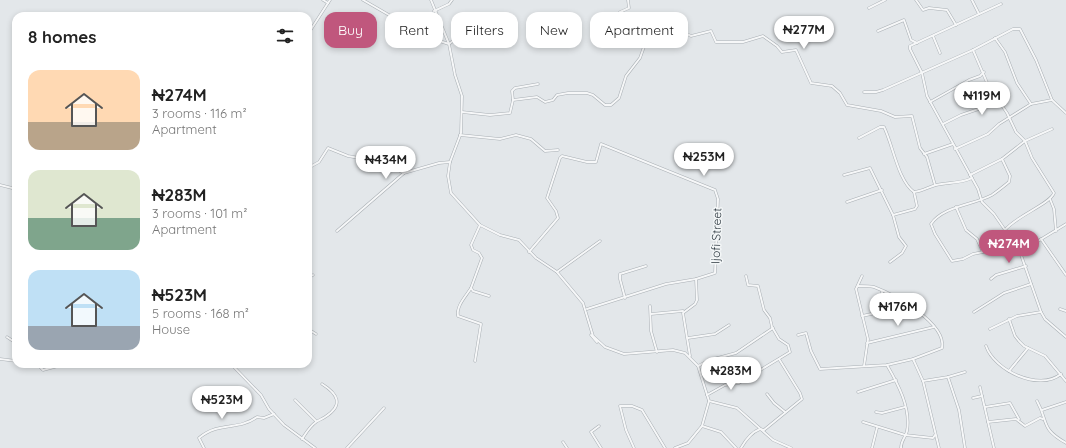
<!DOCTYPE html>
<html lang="en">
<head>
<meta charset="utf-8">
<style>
	body { margin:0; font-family:Quicksand,sans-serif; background:#f2f2f2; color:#222; height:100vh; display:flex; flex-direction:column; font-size:15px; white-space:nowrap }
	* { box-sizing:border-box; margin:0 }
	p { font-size:13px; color:#767676 }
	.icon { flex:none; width:22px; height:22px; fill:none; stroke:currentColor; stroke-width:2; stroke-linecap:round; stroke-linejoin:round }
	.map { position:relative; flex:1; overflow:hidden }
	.drawer { position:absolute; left:12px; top:12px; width:300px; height:356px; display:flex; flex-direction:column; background:#fff; border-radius:12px; box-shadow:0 2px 6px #0003 }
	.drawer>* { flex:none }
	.hud { position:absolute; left:324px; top:12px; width:380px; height:36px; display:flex; gap:8px }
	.price { position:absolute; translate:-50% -34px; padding:0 9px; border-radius:14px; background:#fff; color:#222; font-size:13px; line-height:26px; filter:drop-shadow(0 1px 2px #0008) }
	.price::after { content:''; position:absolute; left:50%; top:24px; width:12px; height:9px; margin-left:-6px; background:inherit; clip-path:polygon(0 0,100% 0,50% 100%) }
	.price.current { background:#c0577d; color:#fff }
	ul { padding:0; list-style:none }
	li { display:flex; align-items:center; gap:12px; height:100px; padding:0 16px }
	li span { display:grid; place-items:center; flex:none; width:112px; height:80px; border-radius:12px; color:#555 }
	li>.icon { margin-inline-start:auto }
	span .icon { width:48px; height:48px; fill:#fffc; stroke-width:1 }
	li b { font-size:17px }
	h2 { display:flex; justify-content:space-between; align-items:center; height:48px; padding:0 16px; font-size:17px }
	.chip { padding:0 14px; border-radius:12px; background:#fff; box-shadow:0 2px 6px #0003; font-size:14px; line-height:36px }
	.chip.current { background:#c0577d; color:#fff }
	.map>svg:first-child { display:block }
</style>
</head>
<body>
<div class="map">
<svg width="1066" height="448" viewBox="0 0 1066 448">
	<rect width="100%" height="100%" fill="#e3e7ea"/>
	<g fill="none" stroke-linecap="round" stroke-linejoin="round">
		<g stroke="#a9afb4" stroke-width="3">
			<g id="minor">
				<polyline points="323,0 328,3"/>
				<polyline points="363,0 427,37 449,44 458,37 491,29"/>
				<polyline points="431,0 449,44 455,75 462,96 461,133 450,162 448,176 451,193 480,225 500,235 519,240 536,258 557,272 583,303 593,336 605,347 624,354 673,350 685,353 698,366 709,401 737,408 773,440 791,448"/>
				<polyline points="628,0 629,8 620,12 624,29 622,34 643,40 645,44"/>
				<polyline points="916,0 923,10 929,8 947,10 956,25"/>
				<polyline points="972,0 979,14"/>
				<polyline points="1001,4 910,46 910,49 922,73 927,96 978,189 982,202 994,214 1005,230 1011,241 1020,252 1041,312 1045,319 1066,337"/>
				<polyline points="869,8 885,0"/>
				<polyline points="434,11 449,4 452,0"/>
				<polyline points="878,31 904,20 911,40 917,43"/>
				<polyline points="308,34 330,0"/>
				<polyline points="933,36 940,53"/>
				<polyline points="995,38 1005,52 1017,83 1031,104"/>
				<polyline points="645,44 654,43 656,35 658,34 683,32 691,36 711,31 716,42 743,42 763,36 777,46 782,52 796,50 811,83 832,86 840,93 847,105 881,111 895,117 912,116 920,148 927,157 935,185"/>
				<path d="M973,50L988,85L1007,113L1016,132L1025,141L1032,158L1054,193C1050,204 1016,216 1005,230"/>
				<polyline points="864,92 876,92 883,90 973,50 1013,29 1020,29 1036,60 1052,100 1066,113"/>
				<polyline points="513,100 512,91 515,88 538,84"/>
				<polyline points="930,102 969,80 980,76 984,72"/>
				<polyline points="462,112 490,115 510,113 513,100 537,97 545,102 553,100 557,95 568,93 587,93 593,95 605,105 611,105 619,98 626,76 640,58 645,44"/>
				<polyline points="943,124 961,115 999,102"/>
				<polyline points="460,135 500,139 516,135 531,139 545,151 558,150"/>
				<path d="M859,138L880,127H884C893,145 898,181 914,192C923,191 928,187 936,185C948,182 960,184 972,178"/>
				<polyline points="955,149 988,134 999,124 1031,104 1052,100"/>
				<polyline points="924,154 953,144"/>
				<path d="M1002,159L1010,176L1009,182C1004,186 998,191 992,195C974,205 943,206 931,224L935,234L952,261L963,259L973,254L993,250L1011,241"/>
				<polyline points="308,168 319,162 328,148 348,156 381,162 404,173"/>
				<polyline points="844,175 870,168 893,215 915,209 917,206 914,192"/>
				<polyline points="970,175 1002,159 1025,141 1052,129"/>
				<polyline points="0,185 16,189"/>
				<polyline points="1050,199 1054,209 1056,231"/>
				<polyline points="847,202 882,190"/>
				<polyline points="956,207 966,230 977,239 983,252"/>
				<polyline points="480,225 471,245 473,250 479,253 482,258 471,288 473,291 489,296"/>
				<polyline points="337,231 404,173 439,163 450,162"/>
				<polyline points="1041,239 1066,275"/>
				<polyline points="529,252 558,218 556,211 547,198 560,158 562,156 587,162 596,162 601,144 715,190 718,199 715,273 696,279 666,284 587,309"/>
				<polyline points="1020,252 1066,224"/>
				<polyline points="890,262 902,253 906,246 899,237 893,215"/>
				<polyline points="557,272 600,241"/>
				<polyline points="862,276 856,289 868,339 864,366"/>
				<polyline points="308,278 313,275"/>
				<polyline points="991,279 996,275 1026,266"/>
				<path d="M471,288C466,296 456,306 458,316L481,324L475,361"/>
				<polyline points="625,298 620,279 620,274 646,266"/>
				<polyline points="650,306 651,331 657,352"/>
				<polyline points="1060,309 1066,311"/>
				<polyline points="882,311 882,292"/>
				<polyline points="974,312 1004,293 1031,284"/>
				<polyline points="651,314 683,311"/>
				<polyline points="862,316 908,306"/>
				<polyline points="1009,319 1015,336 1019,341 1024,346 1045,356 1066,381"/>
				<polyline points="308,329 316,334"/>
				<polyline points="990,329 1017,316 1041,312"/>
				<polyline points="591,335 597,342"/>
				<path d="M798,335L806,333L811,351L820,369L887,365L913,359L942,348C947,323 893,294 874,287C869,286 863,286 858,286"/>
				<polyline points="7,337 16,343"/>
				<polyline points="688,338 715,334 729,325"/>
				<polyline points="867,343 934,327"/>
				<path d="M986,346C994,370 1039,392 1061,374"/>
				<polyline points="690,356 683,313 695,304 697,300 696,279"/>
				<polyline points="0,359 16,361"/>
				<polyline points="913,359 923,381 939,448"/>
				<polyline points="37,364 43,370 58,366"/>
				<polyline points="231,364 261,395 269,409 284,425 315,448"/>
				<path d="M887,365C898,384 911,408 907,431C906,437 901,440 901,448"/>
				<polyline points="698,366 710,360 736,353 773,328"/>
				<polyline points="1009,371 1028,348"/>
				<polyline points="948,377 959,410 965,448"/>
				<polyline points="923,381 948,377 965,372"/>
				<polyline points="980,387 988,422"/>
				<polyline points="858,392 896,380"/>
				<polyline points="767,394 774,403 785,412"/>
				<polyline points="707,395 725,385 739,383 790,352 788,345 779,339 772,327 770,318 764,310 758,286 748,285 746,276"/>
				<polyline points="973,398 982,396"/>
				<polyline points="295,400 316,421"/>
				<path d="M1037,401C1049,423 1040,428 1066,443"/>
				<polyline points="985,407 1010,403 1019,419"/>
				<polyline points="1042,410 1066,402"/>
				<polyline points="876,412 882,413 905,407"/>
				<polyline points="863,422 905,435 933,438 935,435"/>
				<polyline points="599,426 591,432 601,448"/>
				<polyline points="702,426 721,432 736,448"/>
				<path d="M302,439C306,433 310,426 316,422C319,420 322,419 325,417C344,405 338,394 322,384"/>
				<polyline points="563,442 567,448"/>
				<path d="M204,448L199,438C219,421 238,431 257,417L264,418L274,414"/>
				<polyline points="347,448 384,408"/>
				<polyline points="634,448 626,430 620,406 632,406 642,410 665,448"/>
				<polyline points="675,448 688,443 702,426 709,401"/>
				<path d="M741,448C745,441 752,432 760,429L764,430L802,399L800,393L779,359"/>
				<polyline points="872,448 877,428"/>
				<polyline points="994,448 988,422 1016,419 1025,426 1040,418 1043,419"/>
			</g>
		</g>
		<use href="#minor" stroke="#f6f7f8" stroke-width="2"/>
	</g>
	<g text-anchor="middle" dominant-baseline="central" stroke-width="3" stroke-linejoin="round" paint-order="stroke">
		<g font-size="12" fill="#2d3840" stroke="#f3f6f7">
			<text transform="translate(716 236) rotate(-88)">Ijofi Street</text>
		</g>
	</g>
</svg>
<b class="price" style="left:804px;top:50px">₦277M</b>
<b class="price" style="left:982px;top:116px">₦119M</b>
<b class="price" style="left:704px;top:177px">₦253M</b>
<b class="price" style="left:386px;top:180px">₦434M</b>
<b class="price current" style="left:1009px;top:264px">₦274M</b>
<b class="price" style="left:898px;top:327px">₦176M</b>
<b class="price" style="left:731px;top:391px">₦283M</b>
<b class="price" style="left:222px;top:420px">₦523M</b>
<div class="hud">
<a class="chip current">Buy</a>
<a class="chip">Rent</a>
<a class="chip">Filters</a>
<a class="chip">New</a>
<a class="chip">Apartment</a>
</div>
<section class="drawer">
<h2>8 homes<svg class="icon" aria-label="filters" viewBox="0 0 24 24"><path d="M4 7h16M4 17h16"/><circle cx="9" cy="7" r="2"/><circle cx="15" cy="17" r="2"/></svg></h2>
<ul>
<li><span style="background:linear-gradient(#ffd9b3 65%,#b9a48a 0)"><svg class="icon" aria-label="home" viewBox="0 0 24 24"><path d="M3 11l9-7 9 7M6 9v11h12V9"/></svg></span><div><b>₦274M</b><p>3 rooms · 116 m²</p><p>Apartment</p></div></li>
<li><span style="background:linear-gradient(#dfe7d0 60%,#7fa58c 0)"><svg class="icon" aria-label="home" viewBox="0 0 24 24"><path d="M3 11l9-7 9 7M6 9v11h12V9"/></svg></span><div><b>₦283M</b><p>3 rooms · 101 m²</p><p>Apartment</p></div></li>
<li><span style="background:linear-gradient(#bfe0f5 70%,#9aa5b1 0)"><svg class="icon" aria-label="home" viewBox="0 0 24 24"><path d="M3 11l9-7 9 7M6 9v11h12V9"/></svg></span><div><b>₦523M</b><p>5 rooms · 168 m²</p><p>House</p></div></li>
</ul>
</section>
</div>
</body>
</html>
